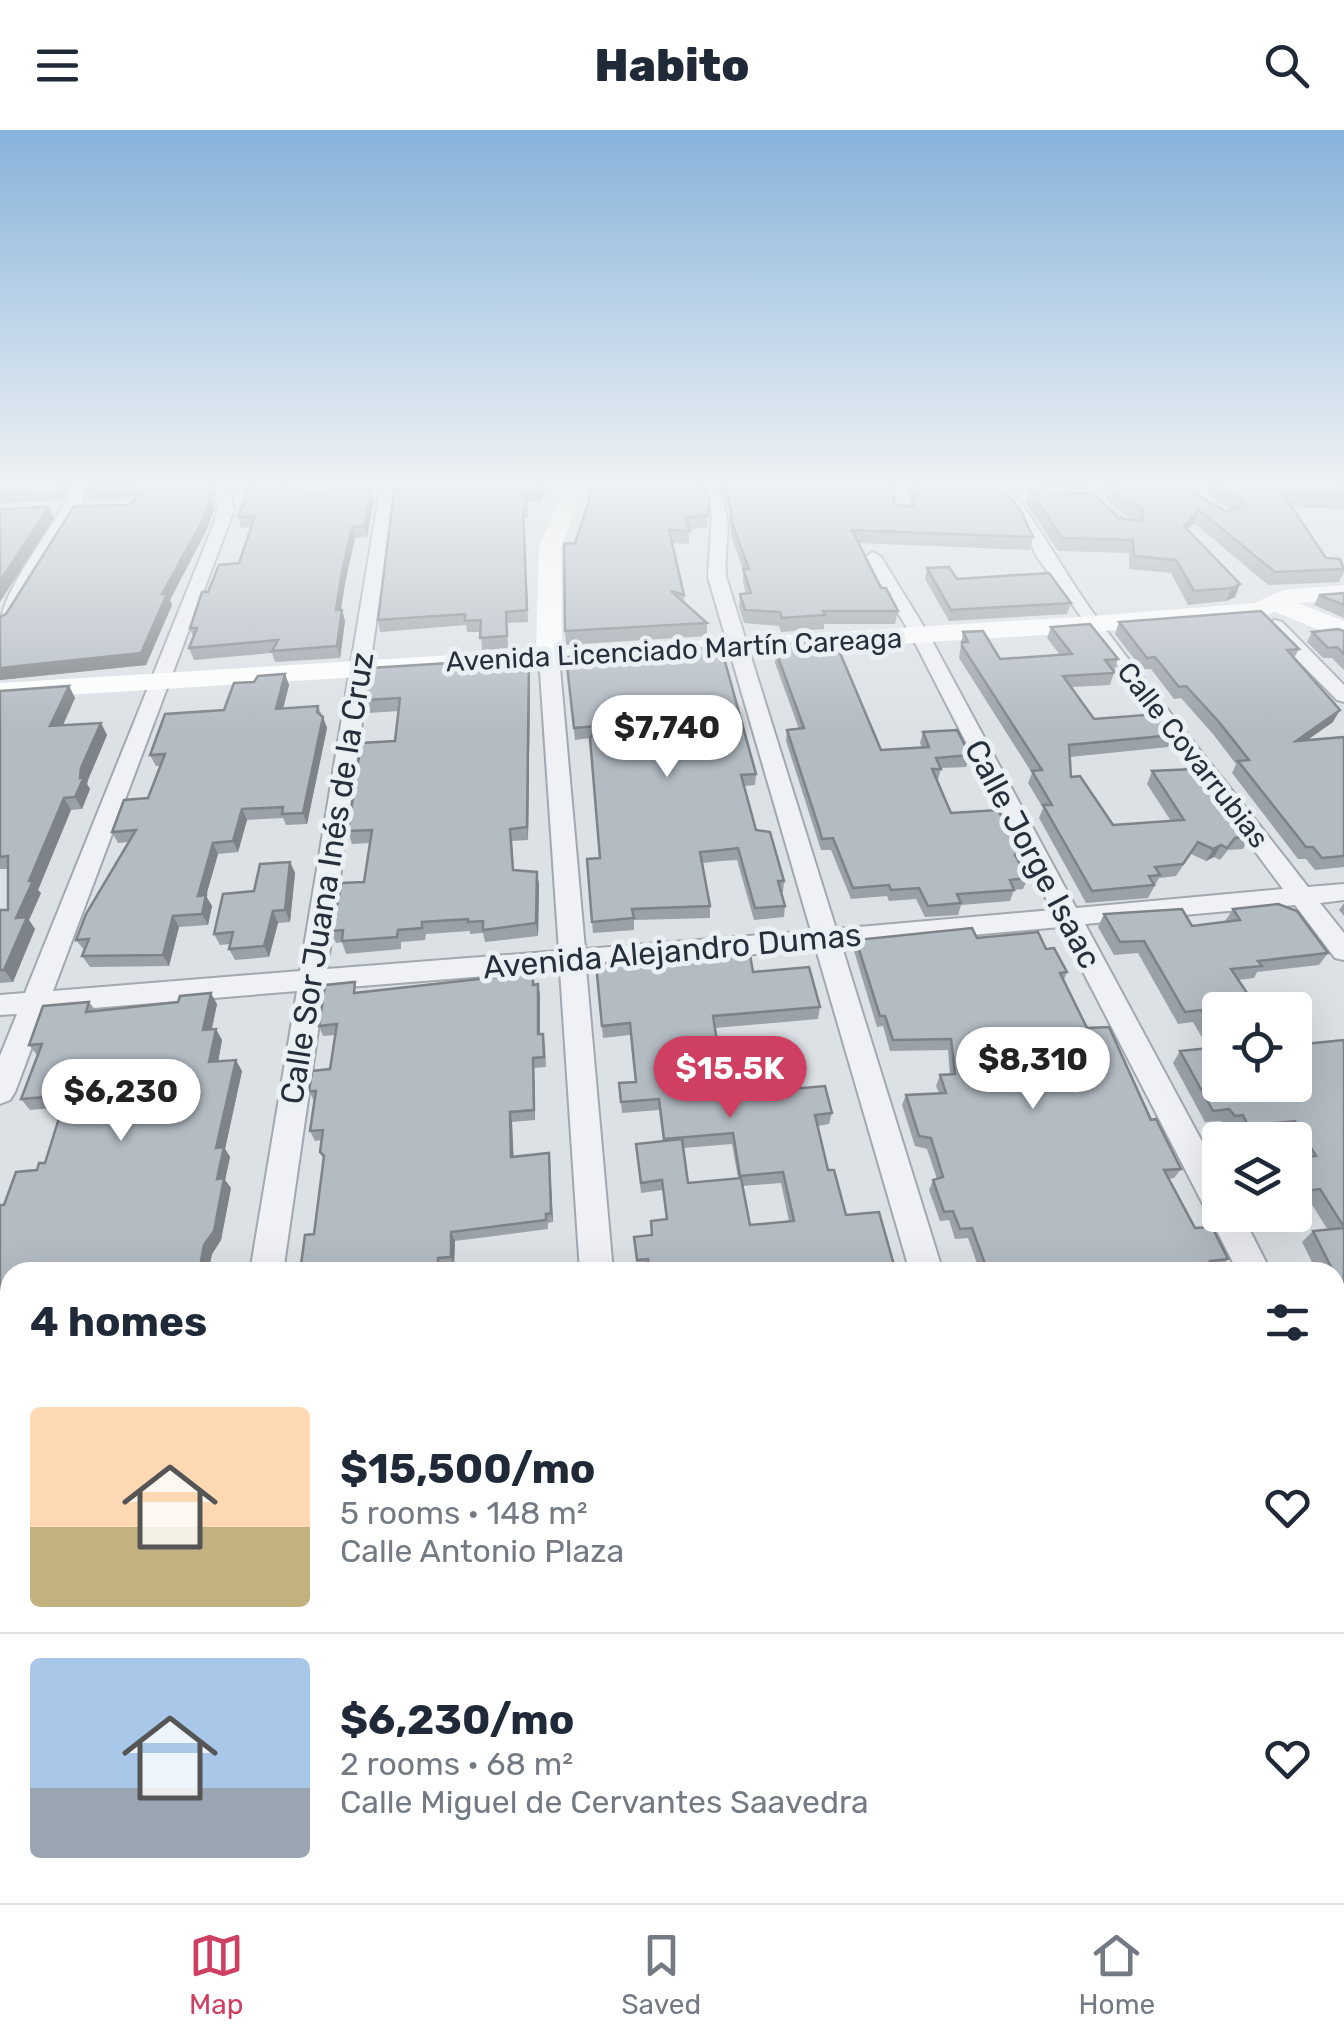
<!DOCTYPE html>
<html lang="en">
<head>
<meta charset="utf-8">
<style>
	body { margin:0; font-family:Rubik,sans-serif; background:#f6f6f7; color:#1f2937; height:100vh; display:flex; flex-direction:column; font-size:38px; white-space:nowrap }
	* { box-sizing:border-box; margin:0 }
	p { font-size:32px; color:#747a83 }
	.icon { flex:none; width:55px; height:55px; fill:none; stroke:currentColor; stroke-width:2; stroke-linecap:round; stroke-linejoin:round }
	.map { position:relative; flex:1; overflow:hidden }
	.drawer { position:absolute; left:0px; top:1132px; width:1345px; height:642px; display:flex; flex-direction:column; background:#fff; border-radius:30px 30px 0 0; box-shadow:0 10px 40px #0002 }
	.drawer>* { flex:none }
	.controls { position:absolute; left:1202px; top:862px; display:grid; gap:20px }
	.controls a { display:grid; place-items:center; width:110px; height:110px; border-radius:10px; background:#fff; box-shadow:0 10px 40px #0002; font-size:50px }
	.price { position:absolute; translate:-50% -85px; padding:0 22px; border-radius:35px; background:#fff; color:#222; font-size:32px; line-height:65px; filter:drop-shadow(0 2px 5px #0008) }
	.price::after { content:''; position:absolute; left:50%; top:60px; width:30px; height:22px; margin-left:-15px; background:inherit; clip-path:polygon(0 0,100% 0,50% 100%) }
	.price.active { background:#ce3f61; color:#fff }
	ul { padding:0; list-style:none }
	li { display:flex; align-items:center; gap:30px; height:250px; padding:0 30px }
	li+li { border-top:2px solid #e0e1e3 }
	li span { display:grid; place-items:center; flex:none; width:280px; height:200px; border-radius:10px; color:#555 }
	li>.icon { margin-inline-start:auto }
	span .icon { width:120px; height:120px; fill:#fffc; stroke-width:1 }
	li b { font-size:42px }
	h2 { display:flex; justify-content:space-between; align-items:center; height:120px; padding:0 30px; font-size:42px }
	header { display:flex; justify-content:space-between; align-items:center; height:130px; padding:0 30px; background:#fff; font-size:45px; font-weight:800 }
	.dock { display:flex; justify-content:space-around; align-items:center; height:140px; border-top:2px solid #e0e1e3; background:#fff; font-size:28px; color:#747a83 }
	.dock a { display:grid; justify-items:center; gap:5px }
	.dock .active { color:#ce3f61 }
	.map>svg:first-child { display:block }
</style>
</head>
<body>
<header><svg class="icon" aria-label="menu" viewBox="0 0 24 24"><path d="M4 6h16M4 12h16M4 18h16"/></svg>Habito<svg class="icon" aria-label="search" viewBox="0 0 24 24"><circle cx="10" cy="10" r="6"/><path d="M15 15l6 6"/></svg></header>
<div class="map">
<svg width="1344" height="1773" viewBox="0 0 1344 1773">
	<rect width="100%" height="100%" fill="#dce1e6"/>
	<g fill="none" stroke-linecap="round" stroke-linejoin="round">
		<g stroke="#a2a8b0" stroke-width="4">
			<g id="street">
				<path d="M75,353H90L80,379L9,493L0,499C0,458 57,396 75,353Z"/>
				<path d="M214,353H228L234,380L53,861L300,841L381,353H396L327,839L559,821L539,527L549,521L559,527L585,819L811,801L708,447L712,381L699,353H713C738,398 723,402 726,447L836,799L1052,780L911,505L865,427L873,422L881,427L929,505L1076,778L1283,759L1037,427L1020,390L989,353H1005C1041,396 1065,446 1100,492C1167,581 1239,668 1308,757L1344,754V770L1320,773L1344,803V830L1335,828L1295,775L1085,794L1220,1045V1085H1242L1271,1142H1238L1060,797L842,817L943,1142H910L816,819L586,838L613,1142H580L560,840L324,859L283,1142H250L297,861L45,882L15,962L10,970L0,974V926L17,884L0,885V865L25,863L209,406L218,380Z"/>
				<polygon points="894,353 909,353 909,387 895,384"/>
				<path d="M1086,353H1100L1113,382L1129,393V399C1101,402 1093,374 1086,353Z"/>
				<polygon points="1275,490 1282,492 1344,555 1344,572 1337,570 1268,500 1268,492"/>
				<polygon points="1335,1274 1344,1277 1344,1328 1335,1324"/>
				<polygon points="1344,1367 1344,1407 1335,1408 1335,1368"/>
				<polygon points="10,1529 10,1571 0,1572 0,1530"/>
				<polygon points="142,1765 190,1765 188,1773 140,1773"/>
				<rect x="616" y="1765" width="48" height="8"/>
				<polygon points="1087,1765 1135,1765 1137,1773 1089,1773"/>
			</g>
		</g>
		<use href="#street" fill="#eff1f5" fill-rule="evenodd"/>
		<polygon fill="#fff" fill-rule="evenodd" points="565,353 585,353 561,417 562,519 1092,486 1254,473 1284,460 1344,455 1344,469 1298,473 1344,491 1344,510 1275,482 1259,487 1092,502 0,569 0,553 536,520 539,417"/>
	</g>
	<g fill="#9aa1a8" fill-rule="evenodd">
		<polygon points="0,353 71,353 63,370 0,373"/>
		<polygon points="211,353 214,380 207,399 170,470 172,475 146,535 0,550 0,487 135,370 133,368 88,370 83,359"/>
		<polygon points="308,353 363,353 313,356"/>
		<polygon points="395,353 549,353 540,372 528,372 528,388 524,388 528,492 507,493 508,518 482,520 481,502 467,502 466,495 380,502 378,490"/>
		<polygon points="717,353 894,353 894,374 911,377 912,353 997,353 1033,407 1030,420 858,413 881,458 898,481 895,494 824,494 824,499 781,502 779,496 744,493 739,477 740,464 746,464 743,452 743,439 731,406 729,379"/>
		<polygon points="1009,353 1087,353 1085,360 1013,356"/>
		<polygon points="1102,353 1191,353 1199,366 1225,381 1231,379 1210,366 1201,353 1344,353 1344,379 1292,377 1326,428 1344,436 1344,442 1339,452 1268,455 1194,393 1187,400 1240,454 1235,467 1226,471 1188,475 1171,443 1129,439 1129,423 1058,421 1026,373 1030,361 1118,388 1135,390 1116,379"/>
		<polygon points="288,358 310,363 374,370 367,407 355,408 345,453 341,480 342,480 345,491 340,528 275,532 272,523 194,530 189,518 193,507 190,498 208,462 239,433 251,397 241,398 238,387"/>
		<polygon points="587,360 709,369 707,398 689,399 689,414 672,413 684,465 684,472 707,493 707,506 566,515 565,501 575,413 588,373"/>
		<polygon points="927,438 957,449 1071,473 1067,484 949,491 925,449"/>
		<polygon points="1344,463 1344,488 1314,475 1319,465"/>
		<polygon points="1119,492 1299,519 1294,528 1333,592 1307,610 1344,607 1344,737 1315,740 1306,729 1298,729 1232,643 1236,634 1213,604 1181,568 1174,569 1151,539 1142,539 1115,504"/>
		<polygon points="1051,497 1118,529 1110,555 1071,557 1094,589 1173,605 1168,617 1070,627 1071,647 1113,695 1171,691 1147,654 1152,641 1250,706 1243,719 1228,720 1220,730 1214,727 1206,731 1191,724 1176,746 1159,748 1148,768 1086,773 1039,688 1043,678 1028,653 1032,643 959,528 963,502 1000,529 1060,525 1047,508"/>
		<polygon points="1344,501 1344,540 1332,528 1323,528 1307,512 1312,502"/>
		<polygon points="776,522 881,620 922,617 920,613 923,602 970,625 966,637 941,638 938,650 937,650 951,683 1022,725 1019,733 1028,748 1023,759 1014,760 1010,771 961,775 958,785 925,787 916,769 889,771 887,766 851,769 831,720 821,720 786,611 787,600 799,599 775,533"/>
		<polygon points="566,527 756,644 755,655 744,656 756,700 784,751 783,762 781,762 785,776 784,787 754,790 737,730 721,731 702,733 710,776 710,788 634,790 634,800 593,803 587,729 600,728 590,608 575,610"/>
		<polygon points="529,528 530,540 528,710 512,711 514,740 537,742 539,755 538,806 485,812 483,803 470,804 470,801 426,804 425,810 401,812 401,819 346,824 342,812 336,813 331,801 364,752 370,713 352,714 348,701 395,611 399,581 368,583 365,570"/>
		<polygon points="285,544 289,555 283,579 318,576 327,598 307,694 286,695 283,688 247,690 238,722 218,724 206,766 212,776 208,795 179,797 169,836 90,837 82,826 85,821 76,810 129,712 118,713 112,702 148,668 160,636 156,636 150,625 224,580 254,552"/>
		<polygon points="69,556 75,568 63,595 101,593 107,605 88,650 87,654 90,659 82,679 71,680 38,760 41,763 29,790 35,799 13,852 0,853 0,780 8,780 8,739 0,739 0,561"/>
		<polygon points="290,732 295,743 290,792 278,793 269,827 235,830 229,819 230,814 220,815 214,804 254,761"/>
		<polygon points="1344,773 1344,786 1339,780"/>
		<polygon points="1233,779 1328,823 1319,835 1257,842 1254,848 1238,850 1220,880 1220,955 1344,910 1344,1235 1340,1236 1335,1227 1335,1193 1342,1192 1335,1179 1335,1142 1317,1142 1302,1112 1313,1101 1328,1100 1309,1070 1295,1072 1295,1028 1300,1028 1295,1019 1295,1010 1290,1010 1285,1003 1239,1008 1234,997 1226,998 1221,991 1205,992 1173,933 1180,921 1208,918 1193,892 1178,894 1138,823 1114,825 1098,797 1104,784 1192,796 1225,791"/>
		<polygon points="977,808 1046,819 1067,842 1064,850 1087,898 1151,990 1181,1039 1174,1048 1169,1049 1195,1098 1228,1129 1220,1138 1214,1139 1216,1142 980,1142 968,1108 955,1109 949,1090 940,1091 929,1060 933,1050 937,1049 927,1019 915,1016 902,975 906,965 939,963 936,956 940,945 950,944 948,920 890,921 883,896 877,897 854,821 856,810"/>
		<path d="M723,827L820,877L818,889L715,898L719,924L768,961L832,983L829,994L818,996L828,1040L846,1085L896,1142H649V1139L637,1140L634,1107L651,1106L666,1090L663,1060L641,1063L637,1025L663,1011L659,980L622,983L619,953L635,952L630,905L603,908L596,834ZM732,1014L738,1048L688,1053L683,1018ZM781,1053L789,1091L750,1095L742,1056Z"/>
		<polygon points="538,854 540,865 540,904 545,914 546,937 534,938 535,990 512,992 513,1027 549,1023 553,1092 548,1093 548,1099 455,1111 454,1136 442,1137 442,1142 300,1142 314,1104 324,1029 320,1022 322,1010 315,1011 310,1001 314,971 309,961 330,939 335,905 323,906 319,896 359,862"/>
		<polygon points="89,872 96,881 217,874 212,899 222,910 218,931 242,941 225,1019 230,1027 225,1050 231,1058 221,1110 212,1124 208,1142 10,1142 10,1183 0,1184 0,1075 4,1075 45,1033 63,977 30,980 21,969 37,925 29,915"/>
		<polygon points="10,1228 10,1435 0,1437 0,1229"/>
		<polygon points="1344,1587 1344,1624 1342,1624 1335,1607 1335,1588"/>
		<polygon points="965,1765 1067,1765 1069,1773 966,1773"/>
	</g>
	<g fill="#7d8388">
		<polygon points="62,353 71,353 63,370 59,360"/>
		<polygon points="209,353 211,353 214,380 207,399 170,470 172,475 146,535 0,550 0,538 162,464"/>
		<polygon points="543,353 549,353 540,372 539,361"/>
		<polygon points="371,359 374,370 367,407 365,396"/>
		<polygon points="49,377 54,388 0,472 0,451"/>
		<polygon points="1199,380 1194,393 1179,409 1184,396"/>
		<polygon points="352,397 355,408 345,453 339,492 336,480 342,442"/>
		<polygon points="1240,454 1235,467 1226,471 1232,458"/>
		<polygon points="342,480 345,491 340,528 337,516"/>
		<polygon points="529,528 530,540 528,710 527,697"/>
		<polygon points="285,544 289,555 280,590 276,579"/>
		<polygon points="69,556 75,568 57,608 50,596"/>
		<polygon points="1340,580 1333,592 1289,623 1296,611"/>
		<polygon points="323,587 327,598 307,694 303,683"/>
		<polygon points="101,593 107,605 88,650 87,654 90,659 82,679 75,667 81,638"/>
		<polygon points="64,668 71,680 38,760 41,763 29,790 35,799 13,852 4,840 16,788 29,751"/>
		<polygon points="242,679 247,690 238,722 233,711"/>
		<polygon points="213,713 218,724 206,766 212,776 208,795 202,784 198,766"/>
		<polygon points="1221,715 1214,727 1206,731 1213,719"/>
		<polygon points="290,732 295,743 290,792 285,780"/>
		<polygon points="537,742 539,755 538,806 536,793"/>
		<polygon points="273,781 278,793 269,827 264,816"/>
		<polygon points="173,786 179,797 169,836 163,825"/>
		<polygon points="538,854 540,865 540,914 538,904"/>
		<polygon points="211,863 217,874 209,911 203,900"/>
		<polygon points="216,899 222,910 216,943 209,932"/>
		<polygon points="533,928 534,938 535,990 534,980"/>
		<polygon points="236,930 242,941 225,1019 230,1027 225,1050 231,1058 221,1110 212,1124 208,1142 199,1142 217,1049 216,1018"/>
		<polygon points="69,956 67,977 58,966"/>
		<polygon points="510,982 512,992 514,1036 511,1027"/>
		<polygon points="549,1023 550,1033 553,1092 551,1083"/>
		<polygon points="451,1102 455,1111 454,1136 451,1127"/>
		<polygon points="10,1239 10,1270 2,1264"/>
		<polygon points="288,1765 296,1765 295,1773 286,1773"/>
	</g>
	<g fill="#b3bbc3" stroke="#7d8388" stroke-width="2.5">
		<polygon points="0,353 62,353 59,360 0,362"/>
		<polygon points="86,353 209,353 210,369 204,388 162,464 167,464 141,523 0,538 0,487 6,484 74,376 129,375 140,365 129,358 83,359"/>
		<polygon points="251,353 286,353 288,358 310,363 371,359 365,396 352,397 342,442 336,480 342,480 337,516 272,521 278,510 189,518 197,498 190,498 202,462 208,462 219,435 239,433 255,386 238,387"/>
		<polygon points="395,353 543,353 539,361 526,362 526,377 523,377 527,480 506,482 507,506 480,508 481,490 465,491 465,484 378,490"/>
		<polygon points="591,353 701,353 709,369 708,385 685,387 690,401 669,400 684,465 671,461 707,493 565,501 564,414 575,413 593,360 587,360"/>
		<polygon points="723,353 894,353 894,374 914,377 914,353 997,353 1020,379 1033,407 852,400 881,458 886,458 898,481 823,481 825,485 782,488 780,482 745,480 740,464 751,463 743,439 749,439 732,393 729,366"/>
		<polygon points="1112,353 1191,353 1199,366 1225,381 1245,376 1243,371 1214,353 1344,353 1344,366 1283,364 1326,428 1340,429 1344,439 1275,442 1199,380 1184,396 1240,454 1232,458 1194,461 1176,430 1134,426 1133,410 1062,408 1030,361 1095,364 1118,388 1143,391 1142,379 1120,367"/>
		<polygon points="49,377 0,451 0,379"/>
		<polygon points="949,437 957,449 1049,443 1071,473 951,480 927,438"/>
		<polygon points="1344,463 1344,475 1319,465"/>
		<polygon points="1261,481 1299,519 1287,520 1340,580 1296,611 1344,607 1344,726 1322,728 1313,717 1306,717 1238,631 1249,630 1219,592 1186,556 1179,557 1155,527 1147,528 1119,492"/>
		<polygon points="1090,494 1118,529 1105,530 1115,543 1063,546 1094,589 1158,584 1173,605 1069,615 1071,647 1080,646 1113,695 1184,690 1152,641 1194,639 1250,706 1235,708 1227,718 1221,715 1213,719 1198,712 1183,734 1155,737 1160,745 1149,746 1154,755 1092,761 1043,675 1052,675 1032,641 1042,640 962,516 962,512 968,512 963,502 983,501 1000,529 1072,524 1051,497"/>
		<polygon points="1338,499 1344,501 1344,524 1337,517 1328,518 1312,502"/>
		<polygon points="835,511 881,620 929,617 923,602 957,600 970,625 936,628 941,639 932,639 951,683 998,680 1022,725 1015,725 1028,748 1010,750 1014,760 957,764 961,773 928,776 919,758 891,760 889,755 853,758 833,708 822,709 819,698 787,600 804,598 776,522 787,514"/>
		<polygon points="721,517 756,644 741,645 756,700 770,702 784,751 778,751 785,776 755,778 738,718 722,720 700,722 710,776 632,779 634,788 592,792 587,729 600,728 590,608 598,596 574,598 566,527"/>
		<polygon points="529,528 527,697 510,699 513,740 537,742 536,793 483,800 483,791 468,792 468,789 422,792 422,798 398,800 397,807 342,811 343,800 331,801 342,753 364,752 372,700 348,701 361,613 395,611 400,568 365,570 370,538"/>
		<polygon points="285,544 276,579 318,576 317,582 323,587 303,683 282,684 283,677 242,679 233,711 213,713 198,766 206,765 202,784 173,786 163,825 82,826 89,809 76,810 86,784 136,700 112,702 124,670 148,668 165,624 150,625 165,584 224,580 234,553 254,552 258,546"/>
		<polygon points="69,556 50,596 101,593 81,638 80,648 84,647 75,667 64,668 29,751 33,751 16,788 27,787 4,840 0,840 0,780 8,780 8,726 0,727 0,561"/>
		<polygon points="290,732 285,780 273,781 264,816 229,819 233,802 214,804 223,764 254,761 260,734"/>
		<polygon points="1278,774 1297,781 1328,823 1258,831 1262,836 1231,839 1255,875 1264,874 1269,880 1220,880 1220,913 1201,880 1185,882 1144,811 1120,812 1104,784 1182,779 1192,796 1240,790 1233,779"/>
		<polygon points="972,798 977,808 1038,802 1046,819 1054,818 1067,842 1060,843 1087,898 1109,897 1151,990 1156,989 1181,1039 1164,1040 1195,1098 1212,1097 1228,1129 1210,1131 1216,1142 988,1142 972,1098 960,1099 953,1081 944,1082 933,1050 943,1047 931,1008 919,1006 906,965 946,963 940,945 955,944 951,909 893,910 885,886 880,886 856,810"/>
		<polygon points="721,819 723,827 750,825 753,842 809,837 820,877 713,886 719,924 761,921 768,961 825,956 832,983 815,985 828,1040 834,1040 846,1085 879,1082 896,1142 811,1142 809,1135 759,1142 650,1142 648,1129 637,1130 634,1107 652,1105 651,1091 667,1089 662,1050 641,1053 636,1014 682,1009 688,1053 741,1048 750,1095 794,1091 783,1042 740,1046 733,1003 664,1009 659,969 621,972 619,953 636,952 630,893 602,896 596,834 637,830 636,826"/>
		<polygon points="533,843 533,855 538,854 538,904 543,904 544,927 533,928 534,980 510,982 511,1027 549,1023 551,1083 546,1084 546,1090 451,1102 451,1127 438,1128 438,1142 300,1142 305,1105 314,1104 324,1026 320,1022 323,1000 310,1001 316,961 309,961 312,941 330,939 337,894 319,896 325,855 355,852 354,863"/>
		<polygon points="211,863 203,900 216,899 209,932 236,930 216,1018 224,1017 217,1049 224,1048 214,1101 204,1115 199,1142 10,1142 10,1173 0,1174 0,1075 4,1075 16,1042 37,1040 39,1033 45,1033 69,956 58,966 21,969 42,914 29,915 43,876 89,872 86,882 178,872 180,866"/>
		<polygon points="1344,910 1344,1097 1320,1059 1295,1062 1295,1028 1316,1026 1295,991 1248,996 1243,985 1235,986 1229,979 1213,981 1180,921 1220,917 1220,955 1295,955 1295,915"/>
		<polygon points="1344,1098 1344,1163 1313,1101"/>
		<polygon points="1344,1192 1344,1211 1335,1195 1335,1193"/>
		<polygon points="10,1228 10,1239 2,1264 10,1264 10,1429 0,1430 0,1229"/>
		<polygon points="1335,1462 1344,1481 1344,1548 1335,1549"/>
		<polygon points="1344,1587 1344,1601 1338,1588"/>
		<polygon points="215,1765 288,1765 286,1773 213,1773"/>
		<polygon points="358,1765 579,1765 579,1773 357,1773"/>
		<polygon points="719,1765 779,1765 780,1773 733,1773"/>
		<polygon points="971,1765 1067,1765 1069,1773 973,1773"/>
	</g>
	<linearGradient id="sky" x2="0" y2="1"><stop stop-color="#87b3db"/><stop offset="0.59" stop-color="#eff2f4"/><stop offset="1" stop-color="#eff2f4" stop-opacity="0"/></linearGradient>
	<rect width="1344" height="601" fill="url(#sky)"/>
	<g text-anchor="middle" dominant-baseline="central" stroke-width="10" stroke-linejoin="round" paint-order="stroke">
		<g font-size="28" fill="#26303d" stroke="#ebf0f4">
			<text transform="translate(674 520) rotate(-3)">Avenida Licenciado Martín Careaga</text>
			<text transform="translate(1193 625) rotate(52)">Calle Covarrubias</text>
		</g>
		<g font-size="32" fill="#26303d" stroke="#ebf0f4">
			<text transform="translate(1033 724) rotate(62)">Calle Jorge Isaac</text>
			<text transform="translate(327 748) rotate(-81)">Calle Sor Juana Inés de la Cruz</text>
			<text transform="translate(672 821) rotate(-5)">Avenida Alejandro Dumas</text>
		</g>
	</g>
</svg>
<div class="controls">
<a><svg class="icon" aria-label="locate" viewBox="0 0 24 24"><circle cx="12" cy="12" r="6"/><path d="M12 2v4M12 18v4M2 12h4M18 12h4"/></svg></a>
<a><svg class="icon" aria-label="layers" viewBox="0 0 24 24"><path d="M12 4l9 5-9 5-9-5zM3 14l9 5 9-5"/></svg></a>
</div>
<b class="price" style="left:667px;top:650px">$7,740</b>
<b class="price" style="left:1033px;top:982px">$8,310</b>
<b class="price active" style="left:730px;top:991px">$15.5K</b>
<b class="price" style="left:121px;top:1014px">$6,230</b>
<section class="drawer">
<h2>4 homes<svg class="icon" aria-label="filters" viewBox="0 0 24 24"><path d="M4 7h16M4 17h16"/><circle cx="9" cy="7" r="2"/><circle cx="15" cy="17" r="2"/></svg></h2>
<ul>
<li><span style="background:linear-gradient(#ffd9b3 60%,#c2b280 0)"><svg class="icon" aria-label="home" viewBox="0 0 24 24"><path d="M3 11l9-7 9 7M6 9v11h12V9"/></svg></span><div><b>$15,500/mo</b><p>5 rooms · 148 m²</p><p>Calle Antonio Plaza</p></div><svg class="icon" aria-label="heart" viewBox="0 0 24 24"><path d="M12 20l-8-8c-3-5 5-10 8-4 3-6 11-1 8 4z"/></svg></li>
<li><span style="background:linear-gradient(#a9c7e8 65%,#9aa5b1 0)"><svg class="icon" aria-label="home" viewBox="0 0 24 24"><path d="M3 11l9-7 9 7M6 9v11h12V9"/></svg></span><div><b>$6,230/mo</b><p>2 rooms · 68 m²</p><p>Calle Miguel de Cervantes Saavedra</p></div><svg class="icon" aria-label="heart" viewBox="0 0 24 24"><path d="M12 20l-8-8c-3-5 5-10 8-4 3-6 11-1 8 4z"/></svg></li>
</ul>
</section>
</div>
<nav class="dock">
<a class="active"><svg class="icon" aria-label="map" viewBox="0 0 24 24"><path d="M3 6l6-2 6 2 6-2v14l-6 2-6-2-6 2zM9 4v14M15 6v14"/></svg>Map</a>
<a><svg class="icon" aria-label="saved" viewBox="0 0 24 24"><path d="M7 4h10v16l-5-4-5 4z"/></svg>Saved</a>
<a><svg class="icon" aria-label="home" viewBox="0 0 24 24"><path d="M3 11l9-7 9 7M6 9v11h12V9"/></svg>Home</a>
</nav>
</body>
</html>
